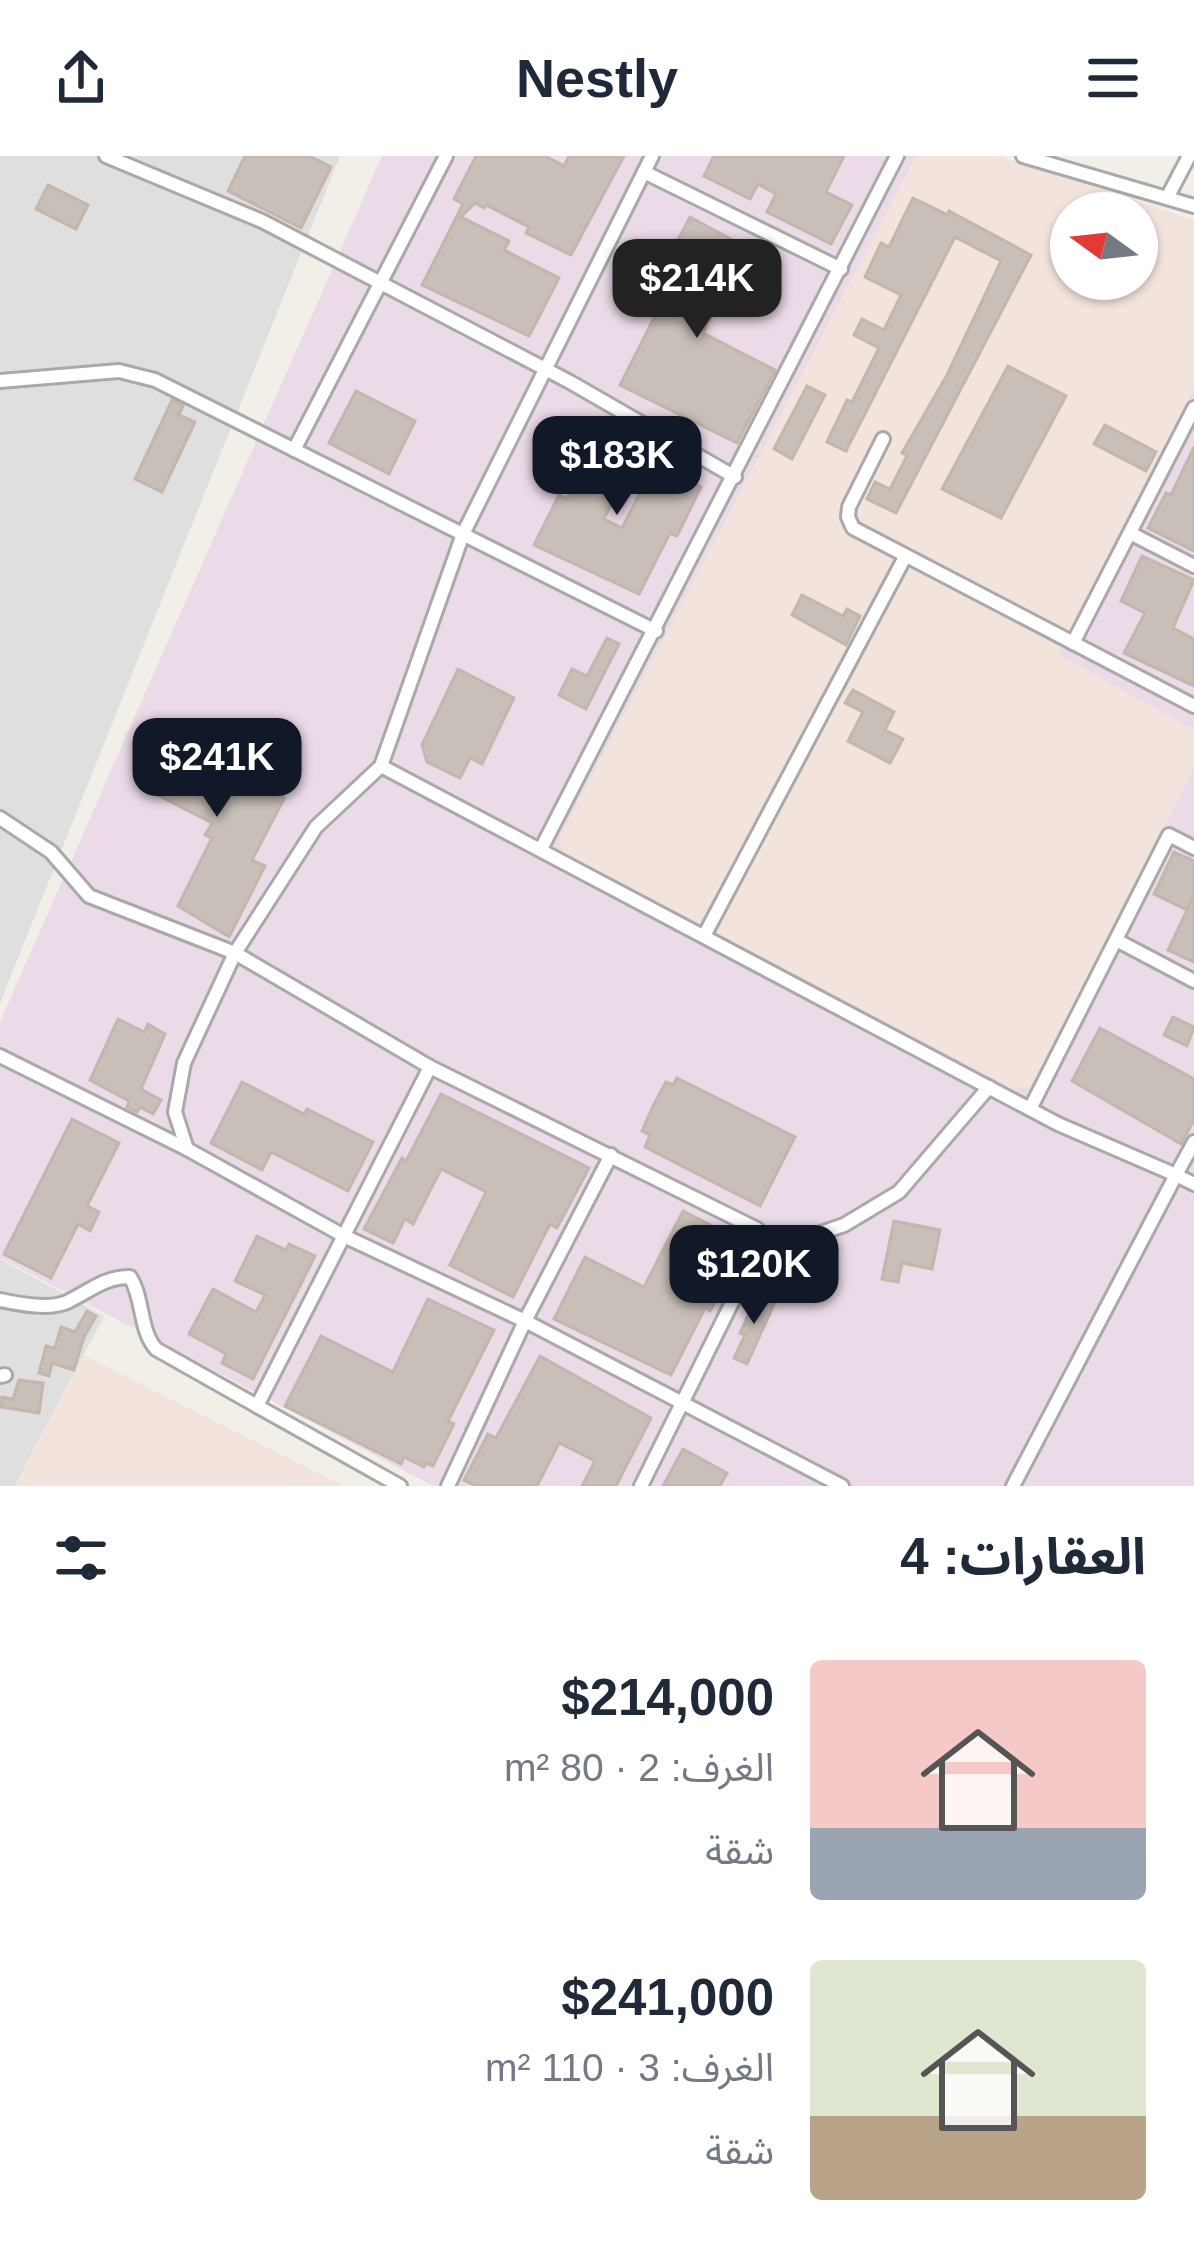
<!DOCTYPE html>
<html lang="ar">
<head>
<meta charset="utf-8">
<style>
	body { margin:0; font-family:Arial,"Noto Sans Arabic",sans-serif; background:#f2f2f3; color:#1f2937; direction:rtl; height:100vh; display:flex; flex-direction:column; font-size:45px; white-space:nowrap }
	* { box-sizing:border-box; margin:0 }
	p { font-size:39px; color:#747a83 }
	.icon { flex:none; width:66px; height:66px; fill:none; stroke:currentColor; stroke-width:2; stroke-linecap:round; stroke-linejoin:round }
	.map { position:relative; height:1330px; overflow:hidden; direction:ltr }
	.panel { display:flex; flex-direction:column; background:#fff; flex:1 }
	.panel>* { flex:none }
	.needle { width:78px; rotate:285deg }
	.controls { position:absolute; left:1050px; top:36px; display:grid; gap:24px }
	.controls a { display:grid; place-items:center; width:108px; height:108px; border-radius:50%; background:#fff; box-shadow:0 3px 9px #0004; font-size:60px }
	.price { position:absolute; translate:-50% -102px; padding:0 27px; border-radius:24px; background:#111827; color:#fff; font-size:39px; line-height:78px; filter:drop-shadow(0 3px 6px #0008) }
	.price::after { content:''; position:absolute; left:50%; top:72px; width:36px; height:27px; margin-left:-18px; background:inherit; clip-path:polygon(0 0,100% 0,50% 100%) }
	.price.on { background:#222; color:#fff }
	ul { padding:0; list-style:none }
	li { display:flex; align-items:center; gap:36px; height:300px; padding:0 48px }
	li span { display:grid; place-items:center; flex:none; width:336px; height:240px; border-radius:12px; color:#555 }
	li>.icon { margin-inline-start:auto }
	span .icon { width:144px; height:144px; fill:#fffc; stroke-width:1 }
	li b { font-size:51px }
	h2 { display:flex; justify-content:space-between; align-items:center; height:144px; padding:0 48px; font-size:51px }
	header { display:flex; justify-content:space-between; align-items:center; height:156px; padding:0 48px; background:#fff; font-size:54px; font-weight:800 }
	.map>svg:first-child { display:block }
</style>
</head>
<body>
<header><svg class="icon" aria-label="menu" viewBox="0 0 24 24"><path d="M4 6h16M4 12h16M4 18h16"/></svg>Nestly<svg class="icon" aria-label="share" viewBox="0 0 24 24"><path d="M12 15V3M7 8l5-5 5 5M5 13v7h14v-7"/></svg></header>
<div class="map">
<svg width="1194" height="1330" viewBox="0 0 1194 1330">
	<rect width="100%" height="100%" fill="#f2efe9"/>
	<g fill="#e0dfdf">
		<polygon points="0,0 340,0 0,847"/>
		<polygon points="0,1103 104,1160 15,1330 0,1330"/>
	</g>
	<path fill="#ebdbe8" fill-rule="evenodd" d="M382,0H999L1194,64V1330H433L0,1102V866ZM1071,57H1137V123H1071Z"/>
	<g fill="#f3e3dd" fill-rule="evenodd">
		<path d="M920,0H999L1194,64V232L1059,499L1194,574V611L1033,931L1014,933L564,697L559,683L915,2ZM1071,57H1137V123H1071Z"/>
		<polygon points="84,1199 344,1330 16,1330"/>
	</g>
	<g fill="#c7bfb8" stroke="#c4b6ab" stroke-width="3">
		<polygon points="245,0 309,0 331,11 301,72 228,35"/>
		<polygon points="476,0 545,0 564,10 569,0 624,0 571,99 526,77 529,71 486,49 484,52 475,47 461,61 509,85 504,94 559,122 529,180 422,129 463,48 454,43"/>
		<polygon points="714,0 844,0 826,36 852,49 831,88 767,56 776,38 758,28 750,43 704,20"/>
		<polygon points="48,29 88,49 76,73 36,53"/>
		<polygon points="913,42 948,59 949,55 1031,99 896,357 867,343 875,326 890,333 907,300 902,297 947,219 1001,105 955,81 846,295 827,286 847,244 852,246 879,192 854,179 862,163 884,174 901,139 865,121 881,87 889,91"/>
		<polygon points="690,61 745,91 703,177 775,214 737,287 620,229 666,138 653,131"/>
		<polygon points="1008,210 1066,240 1001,362 942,333"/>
		<polygon points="807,230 825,239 792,303 774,293"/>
		<polygon points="356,235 415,265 389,318 329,287"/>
		<polygon points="172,244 183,250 179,259 195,266 162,336 135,323"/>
		<polygon points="1105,269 1156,296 1146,315 1094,288"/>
		<polygon points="600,277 636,295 604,363 622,372 655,308 701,331 677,380 670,377 639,438 534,389 559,339 567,343"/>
		<polygon points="1194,291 1194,395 1148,372 1166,337 1171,339"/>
		<polygon points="1142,400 1194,424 1173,472 1194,483 1194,530 1124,497 1145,457 1121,445"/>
		<polygon points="802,439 843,460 847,453 860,460 846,489 792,459"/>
		<polygon points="607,482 619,488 586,553 559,539 572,513 587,520"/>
		<polygon points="458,513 514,542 482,608 470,602 460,622 427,606 422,589"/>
		<polygon points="853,534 894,556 885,574 903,583 890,607 848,585 863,556 845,547"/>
		<polygon points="173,566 271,620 284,643 252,704 265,710 229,781 178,750 212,682 205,679 212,667 140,630"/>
		<polygon points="1174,696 1194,705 1194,740 1187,754 1154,738"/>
		<polygon points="1194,740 1194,806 1168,794"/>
		<polygon points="1173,861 1194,871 1187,890 1164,879"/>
		<polygon points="118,863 144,876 148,868 165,878 141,933 161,944 153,958 140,951 137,956 127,951 129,945 90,924"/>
		<polygon points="1100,872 1194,923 1194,964 1181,988 1072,925"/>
		<polygon points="677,922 795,981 760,1050 645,991 650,979 642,975 653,950 666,926 673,929"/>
		<polygon points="242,926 304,958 307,953 373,986 348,1035 271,996 262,1014 211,987"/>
		<polygon points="441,938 589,1012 557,1072 550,1068 513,1141 450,1109 486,1036 441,1013 413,1068 405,1063 393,1087 364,1073 402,1002 406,1005"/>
		<polygon points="72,963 119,987 87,1050 99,1056 90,1075 78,1068 51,1122 4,1098"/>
		<polygon points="683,1055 746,1087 710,1155 705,1152 671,1219 554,1163 585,1101 644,1131"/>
		<polygon points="894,1065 940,1074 932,1113 902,1107 898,1126 882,1123"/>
		<polygon points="257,1080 286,1094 289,1088 315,1100 253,1223 222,1207 226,1198 189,1178 213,1133 256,1156 265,1139 235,1125"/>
		<polygon points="758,1138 775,1146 747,1208 734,1202 745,1179 740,1177"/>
		<polygon points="428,1143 494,1174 448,1265 454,1268 433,1310 426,1307 424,1311 404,1301 401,1308 285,1250 321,1180 393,1216"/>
		<polygon points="87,1155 96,1160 84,1181 74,1214 52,1207 49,1220 39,1217 46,1190 55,1192 61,1171 75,1176"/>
		<polygon points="540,1200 651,1262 616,1330 582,1330 595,1305 559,1287 537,1330 476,1330 464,1324 488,1278 496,1282"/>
		<polygon points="19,1224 43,1227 39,1257 1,1251 2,1241 13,1243"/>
		<polygon points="683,1293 727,1317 720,1330 663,1330"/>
	</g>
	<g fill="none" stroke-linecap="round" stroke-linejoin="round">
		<g stroke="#a9a9a9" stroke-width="18">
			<g id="minor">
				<polyline points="106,0 262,65 570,226 735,321"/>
				<polyline points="652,0 463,378 381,610 316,671 235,797 184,907 175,956 187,993 344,1080 525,1165 842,1330"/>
				<polyline points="1023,0 1194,50"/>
				<polyline points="644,16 841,113"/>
				<polyline points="1167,42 1189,0"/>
				<polyline points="0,225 119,215 155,224 656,475"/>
				<polyline points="883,283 849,351 848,361 853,372 1194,550"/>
				<polyline points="294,294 446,0"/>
				<polyline points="1130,377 1194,410"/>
				<polyline points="1073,487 1194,252"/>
				<polyline points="381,610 1058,968 1176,1019 1013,1330"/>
				<polyline points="0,662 51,696 89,740 235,797 430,911 757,1073 764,1082 792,1087 844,1069 899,1036 989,931"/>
				<polyline points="541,693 897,0"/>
				<polyline points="704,780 905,401"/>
				<polyline points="1118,785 1194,825"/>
				<polyline points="0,900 187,993"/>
				<polyline points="1030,953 1169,679 1194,692"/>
				<polyline points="1194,986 1176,1019 1194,1028"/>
				<path d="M0,1144C20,1148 49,1154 67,1146C90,1135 104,1121 130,1121C144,1143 139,1174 156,1193L257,1250"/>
				<polyline points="0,1220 5,1219"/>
				<polyline points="400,1330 257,1250 430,911"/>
				<polyline points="448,1330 525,1165 611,999"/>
				<polyline points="641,1330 764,1082"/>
			</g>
		</g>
		<use href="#minor" stroke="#fff" stroke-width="12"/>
	</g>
</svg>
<div class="controls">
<a><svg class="needle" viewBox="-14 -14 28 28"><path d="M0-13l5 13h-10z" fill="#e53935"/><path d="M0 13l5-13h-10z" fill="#747a83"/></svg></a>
</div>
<b class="price on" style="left:697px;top:185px">$214K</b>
<b class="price" style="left:617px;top:362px">$183K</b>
<b class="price" style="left:217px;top:664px">$241K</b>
<b class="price" style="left:754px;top:1171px">$120K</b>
</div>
<section class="panel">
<h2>العقارات: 4<svg class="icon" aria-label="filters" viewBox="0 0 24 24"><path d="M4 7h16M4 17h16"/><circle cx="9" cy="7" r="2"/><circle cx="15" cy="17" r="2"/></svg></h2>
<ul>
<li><span style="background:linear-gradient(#f6c9c9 70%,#9aa5b1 0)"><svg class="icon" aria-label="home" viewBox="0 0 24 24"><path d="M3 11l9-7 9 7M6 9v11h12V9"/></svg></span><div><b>$214,000</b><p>الغرف: 2 · 80 m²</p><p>شقة</p></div></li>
<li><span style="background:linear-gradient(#dfe7d0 65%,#b9a48a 0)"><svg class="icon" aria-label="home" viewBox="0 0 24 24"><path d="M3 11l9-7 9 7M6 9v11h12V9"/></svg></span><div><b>$241,000</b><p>الغرف: 3 · 110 m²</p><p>شقة</p></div></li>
</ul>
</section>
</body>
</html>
